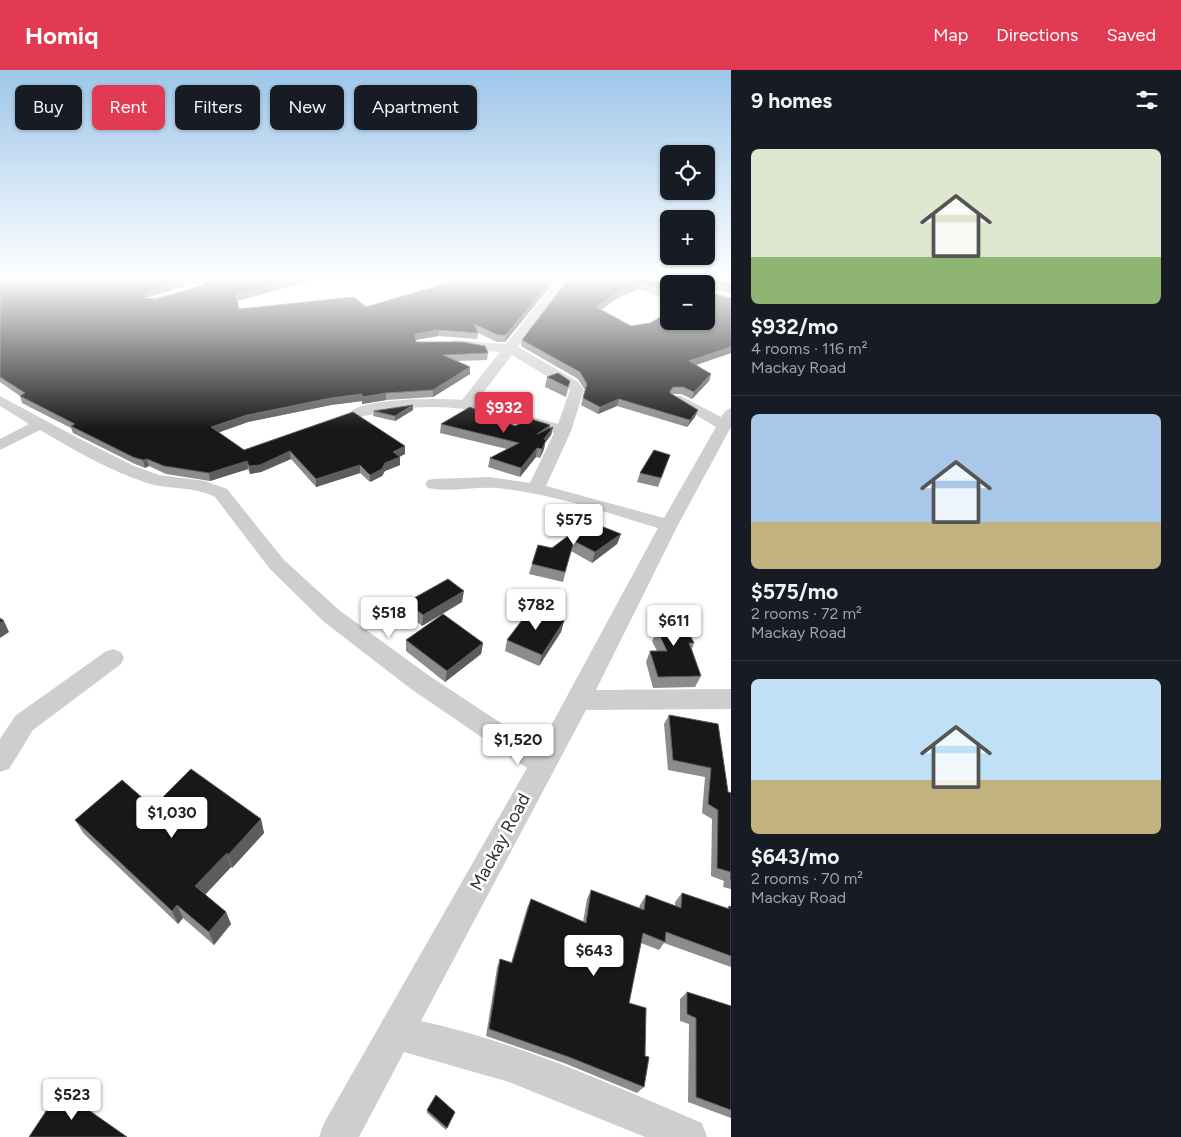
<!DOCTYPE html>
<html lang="en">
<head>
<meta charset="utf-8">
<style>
	body { margin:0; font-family:Figtree,sans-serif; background:#242831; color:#f1f3f6; height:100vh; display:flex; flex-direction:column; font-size:19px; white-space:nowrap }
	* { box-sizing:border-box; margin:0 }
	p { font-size:16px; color:#9ea1a6 }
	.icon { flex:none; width:28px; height:28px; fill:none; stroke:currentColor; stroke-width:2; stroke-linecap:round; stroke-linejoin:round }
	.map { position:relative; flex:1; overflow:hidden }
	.side { display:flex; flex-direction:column; background:#171b24; width:450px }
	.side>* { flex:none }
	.hud { position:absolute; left:15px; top:15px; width:475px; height:45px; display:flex; gap:10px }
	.tools { position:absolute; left:660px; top:75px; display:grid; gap:10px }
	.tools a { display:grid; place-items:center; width:55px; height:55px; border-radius:8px; background:#171b24; box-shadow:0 1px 4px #0004; font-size:25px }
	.price { position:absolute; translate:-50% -42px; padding:0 11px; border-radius:5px; background:#fff; color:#222; font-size:16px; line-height:32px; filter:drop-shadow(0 1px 2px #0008) }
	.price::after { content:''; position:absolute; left:50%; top:30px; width:15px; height:11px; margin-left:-8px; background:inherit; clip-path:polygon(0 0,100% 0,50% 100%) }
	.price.current { background:#e13a52; color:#fff }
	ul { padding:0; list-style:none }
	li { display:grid; align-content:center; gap:10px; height:265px; padding:0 20px }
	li+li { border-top:1px solid #363941 }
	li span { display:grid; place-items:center; height:155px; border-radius:8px; color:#555 }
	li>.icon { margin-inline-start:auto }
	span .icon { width:90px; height:90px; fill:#fffc; stroke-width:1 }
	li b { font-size:21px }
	h2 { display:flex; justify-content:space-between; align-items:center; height:60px; padding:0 20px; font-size:21px }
	.pill { padding:0 18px; border-radius:8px; background:#171b24; box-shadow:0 1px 4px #0004; font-size:18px; line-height:45px }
	.pill.current { background:#e13a52; color:#fff }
	header { display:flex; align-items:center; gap:30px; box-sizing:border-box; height:70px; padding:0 25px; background:#e13a52; color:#fff }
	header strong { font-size:24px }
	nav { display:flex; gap:28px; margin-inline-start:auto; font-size:18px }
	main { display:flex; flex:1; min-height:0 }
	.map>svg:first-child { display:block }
</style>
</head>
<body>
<header>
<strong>Homiq</strong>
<nav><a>Map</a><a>Directions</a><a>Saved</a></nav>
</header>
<main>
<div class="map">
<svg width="731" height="1067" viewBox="0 0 731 1067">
	<rect width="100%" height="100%" fill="#fff"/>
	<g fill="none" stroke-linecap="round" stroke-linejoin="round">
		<g fill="#cecece" fill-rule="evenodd">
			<path d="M160,209H251C238,221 183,214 165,212Z"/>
			<path d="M558,213L564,216L518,277L577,311L584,320L571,361L546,416L664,448L716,357L669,329L671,326H681L721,347L726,340L731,338V357L678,455L596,620L731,619V639L586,640L421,951C518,972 610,1014 702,1053L707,1067H645L509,1012L404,982L359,1067H319L324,1053L527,698L411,619L323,551L270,499L215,427C194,416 169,420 147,413C110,401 74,380 40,360L0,380V369L29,354L0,336V326L78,368L134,396L159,405L205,411L227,419L284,490L339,540L428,605L539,678L658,458C605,442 552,424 497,418C474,416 451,423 428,418L425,414L428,410L434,409L490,407L530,413L554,363C514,350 473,336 431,337C406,337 383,342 359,347L351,342C361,328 444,328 462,330L500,282C487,281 461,283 452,273L453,270L506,274L554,214ZM512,285L570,320L558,354L476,332Z"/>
			<polygon points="113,579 121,582 124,588 121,594 33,660 9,699 0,702 0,669 15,646 105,582"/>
		</g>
	</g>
	<g fill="#8c8c8c" fill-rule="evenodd">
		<path d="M0,209L185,216L146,228L155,229L310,211L237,231L239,239L366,237L458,210L456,209H668L671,211L679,210L678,209H731V224L707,217L708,222L731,228V283L696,295L711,304L709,311L692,329L681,324H672L695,347L687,357L617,336L598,344L581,335L585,320L578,309L521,276L522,270L564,214L558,211L553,213L505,272H497L478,263L477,269L438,266L416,270V272L488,283L487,290L457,291L470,297V304L433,327L386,330L362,334V331L331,335L248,352L218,362L244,380L405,384L399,387L400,395L385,401L382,406L370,412L360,403L316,417L291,389L261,402L250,404L248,399L210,411L166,404L149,396L145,398L135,394L73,363L71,358L22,333L20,326L0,312ZM669,214H706L669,251L650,253L631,256L601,240L619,227L640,219L669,230Z"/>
		<polygon points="547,307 570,311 566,327 545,317"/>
		<polygon points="413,340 395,351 373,346 374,341"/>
		<polygon points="441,354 550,358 553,357 551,365 545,373 544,379 540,388 536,387 520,407 488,397 490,388 507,379 440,363"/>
		<polygon points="670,385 658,417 637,412 640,403"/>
		<polygon points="588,451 621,464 617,474 592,493 571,481 563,512 529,504 532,494"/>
		<polygon points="407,532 462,532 422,556 407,543"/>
		<polygon points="654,539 694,573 692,579 701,606 695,617 653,618 646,592 650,581 657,581 652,571 656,563 650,550"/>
		<polygon points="564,551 561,562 539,596 505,581 507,570"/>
		<polygon points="406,570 483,573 481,584 445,612 406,581"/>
		<polygon points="669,645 718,654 728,722 731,723 731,819 723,817 724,811 711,806 712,749 702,743 705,707 668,700 664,654"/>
		<polygon points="153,737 261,749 264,763 232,798 231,797 205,825 226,842 231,854 214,875 183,848 178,854 84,764 75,750"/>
		<polygon points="591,820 639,838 640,835 646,825 675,836 675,832 682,823 727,838 729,836 731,837 731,897 664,873 659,880 641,873 629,933 644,1017 637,1023 564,993 486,966 497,898 500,889 511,893 527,838 531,829 583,852 587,829"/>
		<polygon points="687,922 731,936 731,1048 688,1032 689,954 680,951 680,929"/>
		<polygon points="427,1040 455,1042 446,1060 427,1043"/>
	</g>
	<g fill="#5d5d5d">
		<polygon points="294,209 309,209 310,211 237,231 236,225"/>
		<polygon points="552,209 558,209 558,211 553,213 505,272 506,265"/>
		<polygon points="184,210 185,216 145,228 145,222"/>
		<polygon points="642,213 640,219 619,227 595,244 596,237 620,221"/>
		<polygon points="439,260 438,266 414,270 415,264"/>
		<polygon points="731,277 731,283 687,298 689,291"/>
		<polygon points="470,297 470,304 433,327 433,320"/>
		<polygon points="711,304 709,311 692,329 694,322"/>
		<polygon points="386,323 386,330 362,334 362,327"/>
		<polygon points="362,324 362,331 331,335 248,352 212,365 211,357 247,345 331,328"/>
		<polygon points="619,329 617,336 598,344 600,337"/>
		<polygon points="413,335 413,340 395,351 395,346"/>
		<polygon points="698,340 695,347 687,357 690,350"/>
		<polygon points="550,355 549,363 553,357 551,365 545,373 544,379 540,388 544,369 537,364"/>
		<polygon points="405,376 405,384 393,390 393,382"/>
		<polygon points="537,378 536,387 520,407 521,398"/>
		<polygon points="290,381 291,389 261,402 250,404 249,396"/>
		<polygon points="400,387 400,395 385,401 382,406 370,412 370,405 385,393"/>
		<polygon points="147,389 149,396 145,398 143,390"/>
		<polygon points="247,391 248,399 210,411 209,403"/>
		<polygon points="360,395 360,403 316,417 316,409"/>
		<polygon points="621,464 617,474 592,493 595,482"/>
		<polygon points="464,521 462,532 422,556 423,545"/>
		<polygon points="4,551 9,562 0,568 0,553"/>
		<polygon points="564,551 561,562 539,596 542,585"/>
		<polygon points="483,573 481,584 445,612 447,601"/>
		<polygon points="261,749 264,763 232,798 228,785"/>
		<polygon points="227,783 231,797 200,830 195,816"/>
		<polygon points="177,835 183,848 178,854 172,841"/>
		<polygon points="226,842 231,854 214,875 209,862"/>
	</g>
	<g fill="#181818" stroke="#5d5d5d" fill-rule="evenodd">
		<polygon points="0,209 177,209 184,210 145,222 145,228 155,229 204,215 205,212 232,209 294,209 236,225 239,239 354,227 366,237 450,212 464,209 552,209 506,265 498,265 474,254 478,263 439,260 415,264 416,272 462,272 485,276 488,283 443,285 470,297 433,320 386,323 362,327 362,324 331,328 247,345 211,357 244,380 353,342 405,376 393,382 400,387 385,393 382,399 370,405 360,395 316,409 290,381 260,395 249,396 247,391 209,403 164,396 147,389 143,390 133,387 71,356 75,354 20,326 25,323 0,307"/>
		<path d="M566,209H668L671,211L686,209H731V218L708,211L706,213L708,222L731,228V277L689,291L711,304L694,322L683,317H673L670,321V323L698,340L690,350L619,329L600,337L583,328L587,314L580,302L522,270L567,211ZM642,213L669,223V214H706V251H669V242L650,253L631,256L596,237L620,221Z"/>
		<polygon points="558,303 570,311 568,317 547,307"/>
		<polygon points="413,335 395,346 374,341"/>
		<polygon points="470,337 515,356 531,349 550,355 537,364 553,357 544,369 546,370 542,379 537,378 521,398 490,388 519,373 441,354"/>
		<polygon points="654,380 670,385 661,408 640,403"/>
		<polygon points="588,451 621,464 595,482 574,471 565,502 532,494 538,475 552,478"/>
		<polygon points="448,509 464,521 423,545 407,532"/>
		<polygon points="532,537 564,551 542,585 507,570"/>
		<polygon points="676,538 694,573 689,573 701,606 658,607 650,581 667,581 657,560 664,560 654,539"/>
		<polygon points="443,544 483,573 447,601 406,570"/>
		<polygon points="0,548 4,551 0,553"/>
		<polygon points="669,645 718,654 728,722 731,723 731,809 730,809 731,802 717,798 718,740 708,734 711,698 673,690"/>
		<polygon points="191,699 261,749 228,785 227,783 195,816 226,842 209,862 177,835 172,841 75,750 122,710 153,737"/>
		<polygon points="591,820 644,840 646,825 681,838 682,823 729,839 729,836 731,837 731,886 666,862 665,872 643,863 629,933 646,938 645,986 649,987 644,1017 569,987 489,959 500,889 512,893 531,829 586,853"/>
		<polygon points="687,922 731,936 731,1040 696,1027 696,948 687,944"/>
		<polygon points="60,1020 127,1067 29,1067"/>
		<polygon points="436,1025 455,1042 447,1058 427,1040"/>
	</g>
	<linearGradient id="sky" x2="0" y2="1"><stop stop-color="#9dc6ea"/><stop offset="0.58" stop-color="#fff"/><stop offset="1" stop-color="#fff" stop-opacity="0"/></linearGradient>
	<rect width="731" height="359" fill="url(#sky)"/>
	<g text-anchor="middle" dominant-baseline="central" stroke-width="5" stroke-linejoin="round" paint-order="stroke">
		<g font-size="18" fill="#313131" stroke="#fff">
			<text transform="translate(500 772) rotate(-62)">Mackay Road</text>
		</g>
	</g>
</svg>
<div class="tools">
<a><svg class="icon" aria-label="locate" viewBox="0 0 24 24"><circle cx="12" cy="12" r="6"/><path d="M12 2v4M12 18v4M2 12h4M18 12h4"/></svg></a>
<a>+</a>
<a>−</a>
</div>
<b class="price current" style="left:504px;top:364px">$932</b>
<b class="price" style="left:574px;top:476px">$575</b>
<b class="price" style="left:536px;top:561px">$782</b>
<b class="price" style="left:389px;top:569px">$518</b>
<b class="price" style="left:674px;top:577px">$611</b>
<b class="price" style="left:518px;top:696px">$1,520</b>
<b class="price" style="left:172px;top:769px">$1,030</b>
<b class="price" style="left:594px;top:907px">$643</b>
<b class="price" style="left:72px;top:1051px">$523</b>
<div class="hud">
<a class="pill">Buy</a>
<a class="pill current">Rent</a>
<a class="pill">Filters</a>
<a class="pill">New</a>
<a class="pill">Apartment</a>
</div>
</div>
<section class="side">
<h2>9 homes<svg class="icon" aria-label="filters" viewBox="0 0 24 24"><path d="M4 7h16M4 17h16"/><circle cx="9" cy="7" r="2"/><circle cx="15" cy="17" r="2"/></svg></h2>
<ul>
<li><span style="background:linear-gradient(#dfe7d0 70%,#8fb573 0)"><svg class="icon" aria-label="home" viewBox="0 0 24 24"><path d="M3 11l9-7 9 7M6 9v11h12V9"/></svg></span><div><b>$932/mo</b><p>4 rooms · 116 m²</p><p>Mackay Road</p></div></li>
<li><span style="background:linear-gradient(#a9c7e8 70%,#c2b280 0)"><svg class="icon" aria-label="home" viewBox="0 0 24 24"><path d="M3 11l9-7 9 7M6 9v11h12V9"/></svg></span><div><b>$575/mo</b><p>2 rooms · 72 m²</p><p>Mackay Road</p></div></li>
<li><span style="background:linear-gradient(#bfe0f5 65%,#c2b280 0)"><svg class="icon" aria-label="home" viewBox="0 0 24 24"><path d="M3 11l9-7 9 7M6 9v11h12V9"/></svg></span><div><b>$643/mo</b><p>2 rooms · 70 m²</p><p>Mackay Road</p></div></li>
</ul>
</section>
</main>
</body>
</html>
